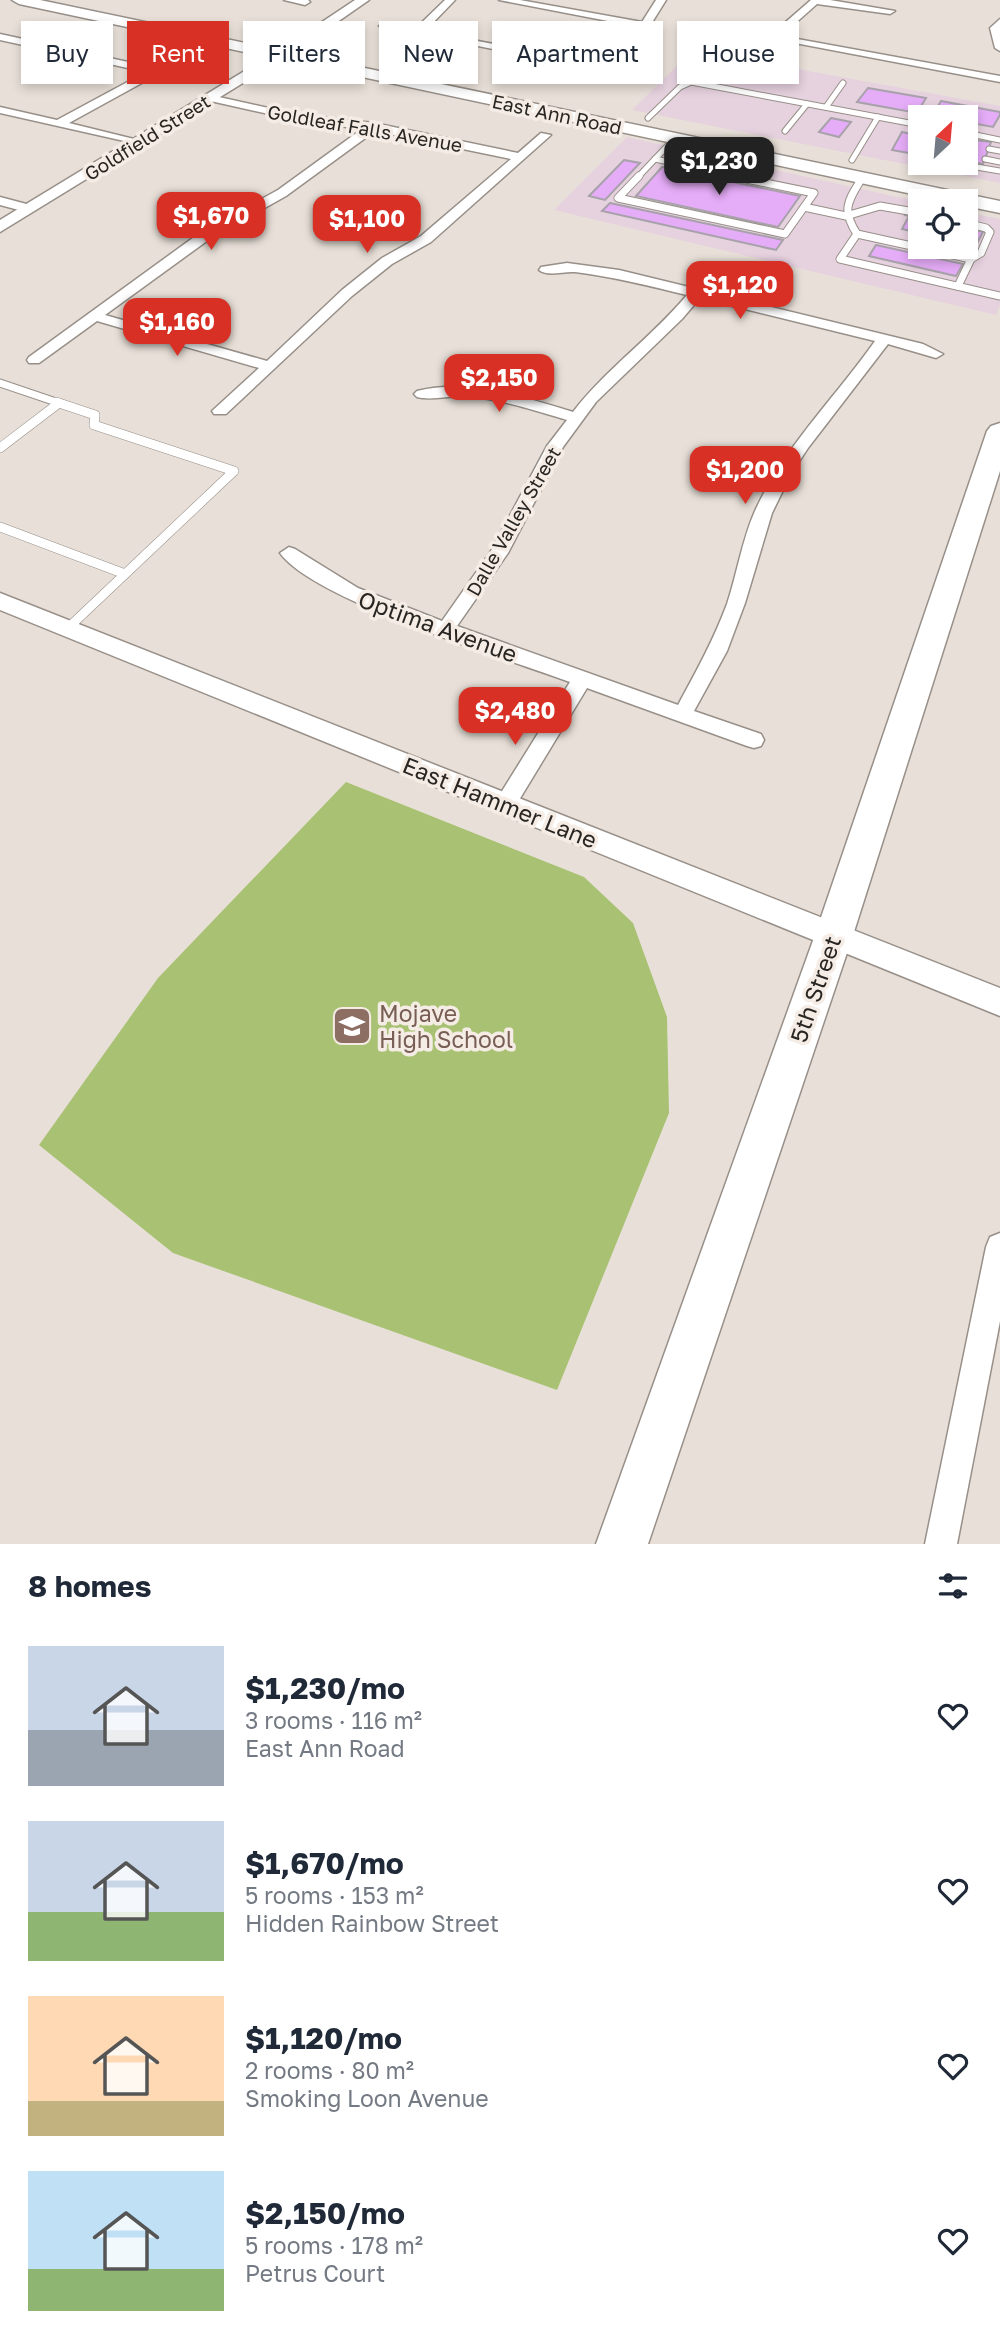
<!DOCTYPE html>
<html lang="en">
<head>
<meta charset="utf-8">
<style>
	body { margin:0; font-family:"Golos Text",sans-serif; background:#f2f2f3; color:#1f2937; height:100vh; display:flex; flex-direction:column; font-size:26px; white-space:nowrap }
	* { box-sizing:border-box; margin:0 }
	p { font-size:23px; color:#747a83 }
	.icon { flex:none; width:38px; height:38px; fill:none; stroke:currentColor; stroke-width:2; stroke-linecap:round; stroke-linejoin:round }
	.map { position:relative; height:1544px; overflow:hidden }
	.side { display:flex; flex-direction:column; background:#fff; flex:1 }
	.side>* { flex:none }
	.banner { position:absolute; left:21px; top:21px; width:959px; height:63px; display:flex; gap:14px }
	.needle { width:46px; rotate:26deg }
	.tools { position:absolute; left:908px; top:105px; display:grid; gap:14px }
	.tools a { display:grid; place-items:center; width:70px; height:70px; border-radius:0px; background:#fff; box-shadow:0 4px 10px #0003; font-size:35px }
	.price { position:absolute; translate:-50% -60px; padding:0 16px; border-radius:14px; background:#d93025; color:#fff; font-size:23px; line-height:46px; filter:drop-shadow(0 2px 4px #0008) }
	.price::after { content:''; position:absolute; left:50%; top:42px; width:21px; height:16px; margin-left:-10px; background:inherit; clip-path:polygon(0 0,100% 0,50% 100%) }
	.price.current { background:#222; color:#fff }
	ul { padding:0; list-style:none }
	li { display:flex; align-items:center; gap:21px; height:175px; padding:0 28px }
	li span { display:grid; place-items:center; flex:none; width:196px; height:140px; border-radius:0px; color:#555 }
	li>.icon { margin-inline-start:auto }
	span .icon { width:84px; height:84px; fill:#fffc; stroke-width:1 }
	li b { font-size:30px }
	h2 { display:flex; justify-content:space-between; align-items:center; height:84px; padding:0 28px; font-size:30px }
	.chip { padding:0 24px; border-radius:0px; background:#fff; box-shadow:0 4px 10px #0003; font-size:24px; line-height:63px }
	.chip.current { background:#d93025; color:#fff }
	.map>svg:first-child { display:block }
</style>
</head>
<body>
<div class="map">
<svg width="1000" height="1544" viewBox="0 0 1000 1544">
	<rect width="100%" height="100%" fill="#e8e0d8"/>
	<g fill="#e6d1df" fill-rule="evenodd">
		<path d="M693,50L1000,106V183L632,110ZM920,117H966V163H920Z"/>
		<polygon points="627,137 920,202 920,247 966,247 966,212 1000,219 1000,305 996,315 554,210"/>
	</g>
	<polygon fill="#a8c172" points="346,782 584,877 633,923 667,1017 669,1113 557,1390 173,1253 39,1145 158,978"/>
	<g fill="#e5acf7" stroke="#a7a1a9" stroke-width="2">
		<polygon points="868,88 926,98 917,113 857,102"/>
		<polygon points="941,101 1000,112 1000,115 993,127 966,122 966,117 932,116"/>
		<polygon points="831,118 851,122 839,137 819,132"/>
		<polygon points="902,132 920,136 920,155 892,150"/>
		<polygon points="967,139 991,142 983,164 966,161"/>
		<polygon points="624,160 640,163 605,200 589,196"/>
		<polygon points="662,167 800,196 778,227 636,196"/>
		<polygon points="610,203 783,240 776,250 602,211"/>
		<polygon points="909,208 920,210 920,233 902,229 909,216 905,215"/>
		<polygon points="966,226 983,232 976,245 966,243"/>
		<polygon points="876,245 963,264 956,276 869,256"/>
	</g>
	<g fill="none" stroke-linecap="round" stroke-linejoin="round">
		<g stroke="#978f88" stroke-width="7">
			<g id="service-far2">
				<polyline points="713,59 691,82 920,125"/>
				<polyline points="826,107 843,83"/>
				<polyline points="648,118 680,87 691,82"/>
				<polyline points="785,131 807,104"/>
				<polyline points="966,133 1000,140"/>
				<polyline points="989,149 1000,151"/>
				<polyline points="655,159 740,177"/>
				<polyline points="655,159 675,138"/>
				<polyline points="985,159 1000,162"/>
				<polyline points="852,160 878,117"/>
				<polyline points="953,163 1000,171"/>
				<polyline points="638,177 655,159"/>
			</g>
		</g>
		<g stroke="#978f88" stroke-width="9">
			<g id="service-far1">
				<polyline points="639,176 618,198 785,234 814,193 732,176"/>
				<path d="M862,178C848,201 841,209 857,234L971,259L958,286"/>
				<polyline points="804,207 846,216 880,206 920,213"/>
				<polyline points="966,223 986,228 990,232 981,253 971,259"/>
				<polyline points="857,234 840,259 1000,296"/>
				<polyline points="0,383 62,404"/>
			</g>
		</g>
		<g stroke="#978f88" stroke-width="10">
			<g id="service">
				<polyline points="56,402 95,415 94,425 234,471 68,628"/>
				<polyline points="0,448 59,403"/>
				<polyline points="0,527 125,574"/>
			</g>
		</g>
		<g stroke="#978f88" stroke-width="3">
			<g id="minor">
				<polygon points="284,0 308,0 310,2 305,5"/>
				<polygon points="445,0 455,0 425,31 604,65 639,27 499,0 520,0 642,22 656,0 666,0 643,37 613,67 646,74 647,76 642,79 379,26 384,23 415,29"/>
				<polygon points="811,0 830,0 895,11 890,14 817,4 781,36 1000,76 1000,82 726,30 731,27 772,34"/>
				<polygon points="1000,19 1000,51 995,48 990,28"/>
				<polygon points="0,34 160,69 160,73 69,123 142,141 142,145 0,113 0,107 57,120 146,72 0,40"/>
				<path d="M210,95L300,115L374,123L518,153L541,133L551,135L431,242L392,264L352,296L226,414H214L212,411L259,368L97,321L39,363H29L27,360L29,357L201,232L278,190L362,129L300,121L206,100V96ZM375,131L511,159L421,236L382,258L342,290L267,361L105,315L211,238L286,196Z"/>
				<polygon points="0,197 34,206 36,209 30,213 0,205"/>
				<path d="M567,263L619,270L923,344L943,354L936,358L888,344L808,448L791,474L772,513L745,603L727,651L694,711L761,734L764,740L761,746L754,748L747,746L587,688L513,810L505,813L497,810L494,804L570,682C510,660 313,600 280,553L289,547L295,549L358,588L442,621L491,551L547,446L567,420C533,410 500,399 466,396C450,395 432,401 417,397L414,394L417,391C469,378 523,397 573,412C606,369 652,337 687,295C650,286 614,277 575,272C564,271 548,277 539,270L541,267ZM700,298L875,341C835,398 784,447 755,511C742,540 737,574 727,604C714,639 696,672 678,705L457,626L508,553L563,447L596,402L682,319Z"/>
				<polygon points="1000,1233 1000,1321 957,1544 925,1544 986,1247 990,1237"/>
			</g>
		</g>
		<g stroke="#978f88" stroke-width="3">
			<g id="tertiary">
				<polygon points="355,0 369,0 300,48 0,232 0,220 292,42"/>
				<polygon points="0,593 1000,988 1000,1016 0,610"/>
			</g>
		</g>
		<g stroke="#978f88" stroke-width="3">
			<g id="primary">
				<polygon points="12,0 40,0 1000,201 1000,213 966,206 966,201 945,201 19,4"/>
				<polygon points="1000,423 1000,471 853,935 648,1544 596,1544 815,935 987,431 991,426"/>
			</g>
		</g>
		<use href="#service-far2" stroke="#fff" stroke-width="5"/>
		<use href="#service-far1" stroke="#fff" stroke-width="7"/>
		<use href="#service" stroke="#fff" stroke-width="9"/>
		<use href="#minor" fill="#fff" fill-rule="evenodd"/>
		<use href="#tertiary" fill="#fff" fill-rule="evenodd"/>
		<use href="#primary" fill="#fff" fill-rule="evenodd"/>
	</g>
	<defs>
		<g id="school-square" transform="scale(2.0125)"><rect x="-9" y="-9" width="18" height="18" rx="4" fill="#8d6e63" stroke="#f5ede5"/><path d="M0-5L7-2L0 1L-7-2ZM-4 1L0 2.5L4 1V4Q0 6-4 4Z" fill="#fff"/></g>
	</defs>
	<g fill-rule="evenodd">
		<use href="#school-square" x="352" y="1026"/>
	</g>
	<g text-anchor="middle" dominant-baseline="central" stroke-width="7" stroke-linejoin="round" paint-order="stroke">
		<g font-size="19" fill="#282522" stroke="#f5ede5">
			<text transform="translate(557 114) rotate(12)">East Ann Road</text>
			<text transform="translate(365 128) rotate(10)">Goldleaf Falls Avenue</text>
			<text transform="translate(147 137) rotate(-32)">Goldfield Street</text>
			<text transform="translate(513 521) rotate(-60)">Dalle Valley Street</text>
		</g>
		<g font-size="23" fill="#282522" stroke="#f5ede5">
			<text transform="translate(438 626) rotate(20)">Optima Avenue</text>
			<text transform="translate(500 802) rotate(22)">East Hammer Lane</text>
			<text transform="translate(815 989) rotate(-71)">5th Street</text>
		</g>
		<g font-size="23" fill="#785e54" stroke="#f5ede5" text-anchor="start">
			<text x="379" y="1013">Mojave<tspan x="379" dy="26">High School</tspan></text>
		</g>
	</g>
</svg>
<div class="tools">
<a><svg class="needle" viewBox="-14 -14 28 28"><path d="M0-13l5 13h-10z" fill="#e53935"/><path d="M0 13l5-13h-10z" fill="#747a83"/></svg></a>
<a><svg class="icon" aria-label="locate" viewBox="0 0 24 24"><circle cx="12" cy="12" r="6"/><path d="M12 2v4M12 18v4M2 12h4M18 12h4"/></svg></a>
</div>
<b class="price current" style="left:719px;top:197px">$1,230</b>
<b class="price" style="left:211px;top:252px">$1,670</b>
<b class="price" style="left:367px;top:255px">$1,100</b>
<b class="price" style="left:740px;top:321px">$1,120</b>
<b class="price" style="left:177px;top:358px">$1,160</b>
<b class="price" style="left:499px;top:414px">$2,150</b>
<b class="price" style="left:745px;top:506px">$1,200</b>
<b class="price" style="left:515px;top:747px">$2,480</b>
<div class="banner">
<a class="chip">Buy</a>
<a class="chip current">Rent</a>
<a class="chip">Filters</a>
<a class="chip">New</a>
<a class="chip">Apartment</a>
<a class="chip">House</a>
</div>
</div>
<section class="side">
<h2>8 homes<svg class="icon" aria-label="filters" viewBox="0 0 24 24"><path d="M4 7h16M4 17h16"/><circle cx="9" cy="7" r="2"/><circle cx="15" cy="17" r="2"/></svg></h2>
<ul>
<li><span style="background:linear-gradient(#c9d6e8 60%,#9aa5b1 0)"><svg class="icon" aria-label="home" viewBox="0 0 24 24"><path d="M3 11l9-7 9 7M6 9v11h12V9"/></svg></span><div><b>$1,230/mo</b><p>3 rooms · 116 m²</p><p>East Ann Road</p></div><svg class="icon" aria-label="heart" viewBox="0 0 24 24"><path d="M12 20l-8-8c-3-5 5-10 8-4 3-6 11-1 8 4z"/></svg></li>
<li><span style="background:linear-gradient(#c9d6e8 65%,#8fb573 0)"><svg class="icon" aria-label="home" viewBox="0 0 24 24"><path d="M3 11l9-7 9 7M6 9v11h12V9"/></svg></span><div><b>$1,670/mo</b><p>5 rooms · 153 m²</p><p>Hidden Rainbow Street</p></div><svg class="icon" aria-label="heart" viewBox="0 0 24 24"><path d="M12 20l-8-8c-3-5 5-10 8-4 3-6 11-1 8 4z"/></svg></li>
<li><span style="background:linear-gradient(#ffd9b3 75%,#c2b280 0)"><svg class="icon" aria-label="home" viewBox="0 0 24 24"><path d="M3 11l9-7 9 7M6 9v11h12V9"/></svg></span><div><b>$1,120/mo</b><p>2 rooms · 80 m²</p><p>Smoking Loon Avenue</p></div><svg class="icon" aria-label="heart" viewBox="0 0 24 24"><path d="M12 20l-8-8c-3-5 5-10 8-4 3-6 11-1 8 4z"/></svg></li>
<li><span style="background:linear-gradient(#bfe0f5 70%,#8fb573 0)"><svg class="icon" aria-label="home" viewBox="0 0 24 24"><path d="M3 11l9-7 9 7M6 9v11h12V9"/></svg></span><div><b>$2,150/mo</b><p>5 rooms · 178 m²</p><p>Petrus Court</p></div><svg class="icon" aria-label="heart" viewBox="0 0 24 24"><path d="M12 20l-8-8c-3-5 5-10 8-4 3-6 11-1 8 4z"/></svg></li>
</ul>
</section>
</body>
</html>
